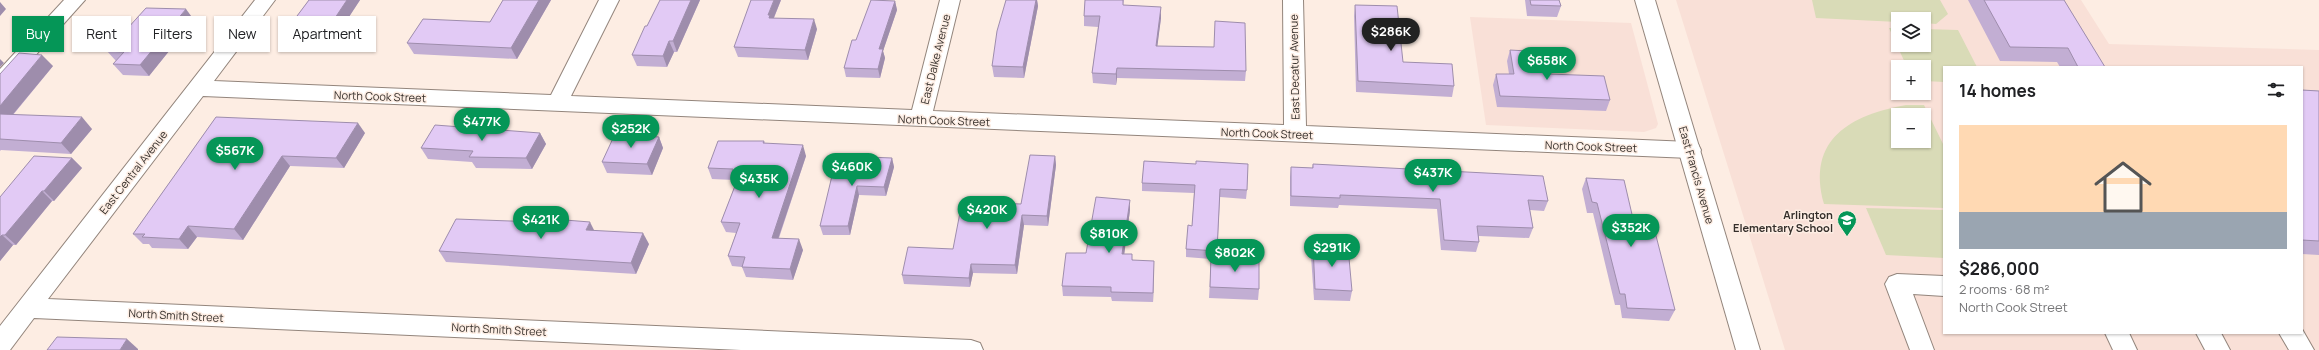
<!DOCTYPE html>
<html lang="en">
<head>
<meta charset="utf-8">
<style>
	body { margin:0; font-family:Manrope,sans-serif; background:#f6f6f6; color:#202124; height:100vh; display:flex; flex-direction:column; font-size:15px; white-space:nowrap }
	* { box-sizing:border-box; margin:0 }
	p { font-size:13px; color:#757577 }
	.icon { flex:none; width:22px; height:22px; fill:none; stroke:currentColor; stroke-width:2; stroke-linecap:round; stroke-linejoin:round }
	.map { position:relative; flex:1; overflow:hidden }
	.panel { position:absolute; left:1943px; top:66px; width:360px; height:268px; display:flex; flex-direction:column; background:#fff; border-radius:0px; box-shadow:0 1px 3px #0004 }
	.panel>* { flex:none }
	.guide { position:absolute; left:12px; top:16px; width:380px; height:36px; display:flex; gap:8px }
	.buttons { position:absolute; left:1891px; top:12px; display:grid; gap:8px }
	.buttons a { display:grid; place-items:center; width:40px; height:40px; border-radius:0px; background:#fff; box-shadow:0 1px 3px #0004; font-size:20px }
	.price { position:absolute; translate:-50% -34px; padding:0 9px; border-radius:14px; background:#059657; color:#fff; font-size:13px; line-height:26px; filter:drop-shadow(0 1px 2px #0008) }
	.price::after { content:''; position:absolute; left:50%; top:24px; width:12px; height:9px; margin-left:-6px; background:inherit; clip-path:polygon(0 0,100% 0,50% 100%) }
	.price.active { background:#222; color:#fff }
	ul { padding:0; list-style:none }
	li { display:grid; align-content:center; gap:8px; height:212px; padding:0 16px }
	li span { display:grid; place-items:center; height:124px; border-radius:0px; color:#555 }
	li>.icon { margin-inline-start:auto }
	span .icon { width:72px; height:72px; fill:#fffc; stroke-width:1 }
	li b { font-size:17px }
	h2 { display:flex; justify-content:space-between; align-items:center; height:48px; padding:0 16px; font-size:17px }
	.tag { padding:0 14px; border-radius:0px; background:#fff; box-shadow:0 1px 3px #0004; font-size:14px; line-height:36px }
	.tag.active { background:#059657; color:#fff }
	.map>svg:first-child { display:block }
</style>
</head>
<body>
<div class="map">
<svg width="2319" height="350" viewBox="0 0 2319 350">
	<rect width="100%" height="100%" fill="#fdede3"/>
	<g fill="#f9e0d7" fill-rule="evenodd">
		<path d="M1676,0H2081L2109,44L2319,50V350H1785ZM1898,19H1924V45H1898ZM1898,67H1924V93H1898ZM1944,67H2302V333H1944ZM1898,115H1924V141H1898Z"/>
		<polygon points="1470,17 1631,23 1658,124 1656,128 1644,132 1486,125"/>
	</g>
	<g fill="#d9dbb7" fill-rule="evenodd">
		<polygon points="1812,0 1940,0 1948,14 1936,24 1924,23 1924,19 1898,19 1898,22 1816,18"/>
		<polygon points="1889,28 1898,28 1898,45 1924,45 1924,29 1958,30 1977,67 1944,67 1944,82 1924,81 1924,67 1907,67"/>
		<path d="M1906,105H1924L1944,146V208L1824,204C1806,139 1851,115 1906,105ZM1898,115H1924V141H1898Z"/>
		<polygon points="1866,208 1944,210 1944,258 1886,255"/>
	</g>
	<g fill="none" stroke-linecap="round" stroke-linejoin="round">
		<g stroke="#93857c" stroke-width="2">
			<g id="minor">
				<polygon points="64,0 85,0 7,87 0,89 0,69"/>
				<polygon points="255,0 275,0 214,81 551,95 599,0 619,0 571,96 912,110 940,0 960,0 933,111 1284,125 1283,0 1303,0 1306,126 1690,142 1698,144 1701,150 1698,156 1690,158 203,96 48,299 971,340 980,343 983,350 741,350 34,318 10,350 0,350 0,326"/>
				<polygon points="1897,274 1944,276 1944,296 1913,294 1934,350 1910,350 1885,284 1889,277"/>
				<polygon points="2302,329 2314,350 2289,350 2279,333 2302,333"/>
				<polygon points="2105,333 2129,333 2137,350 2113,350"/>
				<polygon points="2196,333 2221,333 2230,350 2205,350"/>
			</g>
		</g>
		<g stroke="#93857c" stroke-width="2">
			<polygon id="major" points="1635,0 1655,0 1760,350 1736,350"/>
		</g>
		<use href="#minor" fill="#fff" fill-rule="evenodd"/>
		<use href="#major" fill="#fff" fill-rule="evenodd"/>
	</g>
	<g fill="#c2aed3">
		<polygon points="309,0 360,0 326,52 286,50 279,40"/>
		<polygon points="503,0 551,0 517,59 414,54 407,43 490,22"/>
		<polygon points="660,0 700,0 677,52 674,52 667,67 637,66 632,55 647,26"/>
		<polygon points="781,0 774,18 817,29 808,60 738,57 734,47"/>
		<polygon points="1006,0 1037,0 1038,6 1024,78 994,77 992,66"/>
		<polygon points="1085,0 1124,0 1123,5 1161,18 1157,46 1246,71 1245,81 1117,78 1116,85 1093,83 1092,73 1098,27 1084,26 1084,16"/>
		<polygon points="1525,0 1559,0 1561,6 1557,17 1527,16"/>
		<polygon points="1968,0 2064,0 2105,67 2060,67 2057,62 2000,61"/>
		<polygon points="895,1 897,10 883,51 885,58 880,78 846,77 844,68 856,40"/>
		<polygon points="1355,5 1403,62 1454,86 1452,97 1356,92 1354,16"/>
		<polygon points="194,20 149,76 123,75 113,64 116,61 107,51"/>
		<polygon points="1510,50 1548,74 1610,100 1606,111 1497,107 1493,85 1496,74 1509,74 1507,61"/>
		<polygon points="53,66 13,115 92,129 71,154 1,150 0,151 0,74"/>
		<polygon points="2302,90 2319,91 2319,255 2302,254"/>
		<polygon points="216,117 365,133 344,168 290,166 243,240 197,237 188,249 152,248 149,244 143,244 133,234"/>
		<polygon points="540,133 546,144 532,169 476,168 472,162 428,159 421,148"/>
		<polygon points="647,136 659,137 663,148 652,175 607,173 602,162"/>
		<polygon points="764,141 765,143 806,156 779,238 803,250 793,280 746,277 742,267 732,266 728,256 736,233 726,232 721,222 736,183 734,180 712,179 708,168"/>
		<polygon points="1055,156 1056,165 1048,226 1024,225 1017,274 973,273 970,287 904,284 902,275 953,249 1021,204"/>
		<polygon points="72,158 82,168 54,201 52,201 16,245 13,245 0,261 0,197"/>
		<polygon points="892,158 894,167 886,196 859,195 850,235 823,235 820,226 867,160"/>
		<polygon points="1144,161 1247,190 1246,199 1220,197 1217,257 1259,289 1258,300 1209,298 1211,259 1186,257 1186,249 1192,226 1194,193 1142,191 1142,183"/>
		<polygon points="1313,164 1548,201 1544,211 1530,210 1533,228 1529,238 1479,236 1479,242 1476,252 1441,250 1437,209 1339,205 1338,208 1290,206 1290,177 1291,167 1312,168"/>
		<polygon points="1586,178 1634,223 1675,310 1669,321 1622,318 1620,305 1615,305 1593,213 1587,213 1582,189"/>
		<polygon points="1130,210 1124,254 1133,260 1154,270 1153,302 1112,301 1111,297 1063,296 1062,286 1086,253"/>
		<polygon points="594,230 649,244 636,274 446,262 439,251"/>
		<polygon points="1313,245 1352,291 1350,301 1314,300 1311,256"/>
	</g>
	<g fill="#9e8dac">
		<polygon points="347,0 360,0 326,52 319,42"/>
		<polygon points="539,0 551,0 517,59 511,48"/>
		<polygon points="691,0 700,0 677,52 673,41"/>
		<polygon points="774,0 781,0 772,22 773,25 768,15"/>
		<polygon points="1036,0 1037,0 1038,6 1024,78 1023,67"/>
		<polygon points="895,1 897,10 883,51 885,58 880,78 878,69 879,49"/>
		<polygon points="0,2 6,9 0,16"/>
		<polygon points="1161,7 1161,18 1156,57 1156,46"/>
		<polygon points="186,9 194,20 149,76 140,65"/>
		<polygon points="814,19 817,29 808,60 805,50"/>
		<polygon points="669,41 674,52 667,67 663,56"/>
		<polygon points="42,55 53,66 4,125 0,121 0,106"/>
		<polygon points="0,59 4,63 0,67"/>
		<polygon points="1117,68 1117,78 1116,85 1116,74"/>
		<polygon points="82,117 92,129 71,154 61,143"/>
		<polygon points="358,123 365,133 344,168 336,158"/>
		<polygon points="540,133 546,144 532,169 526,158"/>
		<polygon points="659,137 663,148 652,175 647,164"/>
		<polygon points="803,145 806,156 775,248 772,238"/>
		<polygon points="282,156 290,166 243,240 234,229"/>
		<polygon points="1055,156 1056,165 1048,226 1047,216"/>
		<polygon points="72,158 82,168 54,201 44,191"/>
		<polygon points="892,158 894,167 886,196 884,187"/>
		<polygon points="857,186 859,195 850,235 848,226"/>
		<polygon points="42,191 52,201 16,245 5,235"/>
		<polygon points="1130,200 1130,210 1123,264 1122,254"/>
		<polygon points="1022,215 1024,225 1017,274 1015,265"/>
		<polygon points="590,222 595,232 586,230"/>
		<polygon points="188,226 197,237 188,249 179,239"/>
		<polygon points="643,233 649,244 636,274 631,263"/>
		<polygon points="2,235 13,245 0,261 0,237"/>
		<polygon points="799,239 803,250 793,280 790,269"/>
		<polygon points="1154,261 1154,270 1153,302 1153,293"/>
		<polygon points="971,264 973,273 970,287 969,278"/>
		<polygon points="127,339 138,349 138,350 120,350"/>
	</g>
	<g fill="#e2caf5" stroke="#9e8dac">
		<polygon points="309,0 347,0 319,42 279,40"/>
		<polygon points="503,0 539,0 511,48 407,43 423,19 490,22"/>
		<polygon points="660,0 691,0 673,41 669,41 663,56 632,55 645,26 647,26"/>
		<polygon points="751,0 774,0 768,15 770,15 769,18 814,19 805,50 734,47"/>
		<polygon points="871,0 895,1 879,49 883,49 878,69 844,68 852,40 856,40"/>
		<polygon points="1006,0 1036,0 1023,67 992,66 997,31"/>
		<polygon points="1085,0 1123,0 1123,5 1161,7 1156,46 1214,47 1215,21 1245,23 1246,71 1117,68 1116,74 1092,73 1100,16 1084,16"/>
		<polygon points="1530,0 1559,0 1561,6 1531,5"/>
		<polygon points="1984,0 2064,0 2105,67 2078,67 2068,48 2010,47"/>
		<polygon points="1355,5 1397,6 1403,62 1452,64 1454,86 1358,81"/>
		<polygon points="146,8 186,9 140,65 113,64 124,52 107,51"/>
		<polygon points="1510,50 1545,52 1548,74 1604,76 1610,100 1500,96 1496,74 1514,74"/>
		<polygon points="19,53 42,55 0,106 0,74"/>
		<polygon points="2302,90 2319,91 2319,241 2302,240"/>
		<polygon points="0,114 82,117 61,143 0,139"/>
		<polygon points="216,117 358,123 336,158 282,156 234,229 188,226 179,239 142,237 145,234 133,234"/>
		<polygon points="435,125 540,133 526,158 469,157 473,151 421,148"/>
		<polygon points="615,134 646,135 645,136 659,137 647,164 602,162"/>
		<polygon points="718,141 764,141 763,143 803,145 772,238 799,239 790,269 742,267 745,257 728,256 740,223 721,222 740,173 732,173 733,169 708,168"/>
		<polygon points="1030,155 1055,156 1047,216 1022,215 1015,265 971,264 969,278 902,275 908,247 953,249 962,202 1021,204"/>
		<polygon points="34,156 72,158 44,191 42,191 5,235 2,235 0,237 0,197"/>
		<polygon points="868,157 892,158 884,187 857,186 848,226 820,226 836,159 867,160"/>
		<polygon points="1144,161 1196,164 1196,161 1248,164 1247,190 1220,189 1217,251 1186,249 1188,225 1192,226 1195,185 1142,183"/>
		<polygon points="1313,164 1543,176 1548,201 1528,200 1533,228 1477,226 1479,242 1444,240 1440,199 1340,195 1340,198 1291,196 1291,167 1313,168"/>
		<polygon points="1586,178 1624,180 1634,223 1653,224 1675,310 1627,308 1625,294 1620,294 1597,203 1592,202"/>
		<polygon points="1096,197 1130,200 1122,254 1132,254 1132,260 1154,261 1153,293 1111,292 1111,287 1062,286 1066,253 1086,253"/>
		<polygon points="456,219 564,223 565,220 590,222 586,230 643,233 631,263 439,251"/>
		<polygon points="1313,245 1348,247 1352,291 1315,289"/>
		<polygon points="1211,256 1259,259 1259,289 1210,287"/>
		<polygon points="57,337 127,339 120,350 47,350"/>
	</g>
	<defs>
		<g id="school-pin" transform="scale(1)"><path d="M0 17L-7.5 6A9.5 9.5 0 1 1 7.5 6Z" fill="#059657" stroke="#fdede3"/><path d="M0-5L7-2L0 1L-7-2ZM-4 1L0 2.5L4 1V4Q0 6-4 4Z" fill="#fff"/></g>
	</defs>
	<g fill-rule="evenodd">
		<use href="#school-pin" x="1847" y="220"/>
	</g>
	<g text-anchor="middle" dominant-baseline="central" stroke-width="3" stroke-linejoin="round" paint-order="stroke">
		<g font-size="11" fill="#352f2b" stroke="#fdede3">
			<text transform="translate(935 59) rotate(-76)">East Dalke Avenue</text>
			<text transform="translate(1294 67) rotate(-91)">East Decatur Avenue</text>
			<text transform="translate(380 96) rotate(2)">North Cook Street</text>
			<text transform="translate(944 120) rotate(2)">North Cook Street</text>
			<text transform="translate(1267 133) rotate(2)">North Cook Street</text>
			<text transform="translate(1591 146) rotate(2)">North Cook Street</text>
			<text transform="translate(133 172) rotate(-52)">East Central Avenue</text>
			<text transform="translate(1697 175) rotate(74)">East Francis Avenue</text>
			<text transform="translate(176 315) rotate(3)">North Smith Street</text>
			<text transform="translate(499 329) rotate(3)">North Smith Street</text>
		</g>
		<g font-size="11" font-weight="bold" fill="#352f2b" stroke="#fdede3" text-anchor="end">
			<text x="1833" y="214">Arlington<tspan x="1833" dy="13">Elementary School</tspan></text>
		</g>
	</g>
</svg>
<div class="buttons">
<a><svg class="icon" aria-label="layers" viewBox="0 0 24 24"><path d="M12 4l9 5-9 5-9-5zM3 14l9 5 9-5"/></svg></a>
<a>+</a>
<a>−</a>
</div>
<b class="price active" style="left:1391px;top:52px">$286K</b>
<b class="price" style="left:1547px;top:81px">$658K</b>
<b class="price" style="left:482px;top:142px">$477K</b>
<b class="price" style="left:631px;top:149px">$252K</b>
<b class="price" style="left:235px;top:171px">$567K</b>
<b class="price" style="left:852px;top:187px">$460K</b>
<b class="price" style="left:1433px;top:193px">$437K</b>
<b class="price" style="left:759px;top:199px">$435K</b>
<b class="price" style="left:987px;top:230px">$420K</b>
<b class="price" style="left:541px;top:240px">$421K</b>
<b class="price" style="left:1631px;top:248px">$352K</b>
<b class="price" style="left:1109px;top:254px">$810K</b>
<b class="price" style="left:1332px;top:268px">$291K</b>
<b class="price" style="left:1235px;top:273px">$802K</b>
<div class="guide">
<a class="tag active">Buy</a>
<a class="tag">Rent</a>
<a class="tag">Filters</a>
<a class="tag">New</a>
<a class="tag">Apartment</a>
</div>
<section class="panel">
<h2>14 homes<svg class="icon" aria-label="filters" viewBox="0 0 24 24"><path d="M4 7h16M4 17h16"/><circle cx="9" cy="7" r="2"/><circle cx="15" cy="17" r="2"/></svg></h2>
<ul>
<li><span style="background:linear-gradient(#ffd9b3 70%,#9aa5b1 0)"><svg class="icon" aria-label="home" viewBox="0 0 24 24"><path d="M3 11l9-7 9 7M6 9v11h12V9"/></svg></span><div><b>$286,000</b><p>2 rooms · 68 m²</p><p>North Cook Street</p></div></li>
</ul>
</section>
</div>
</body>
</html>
